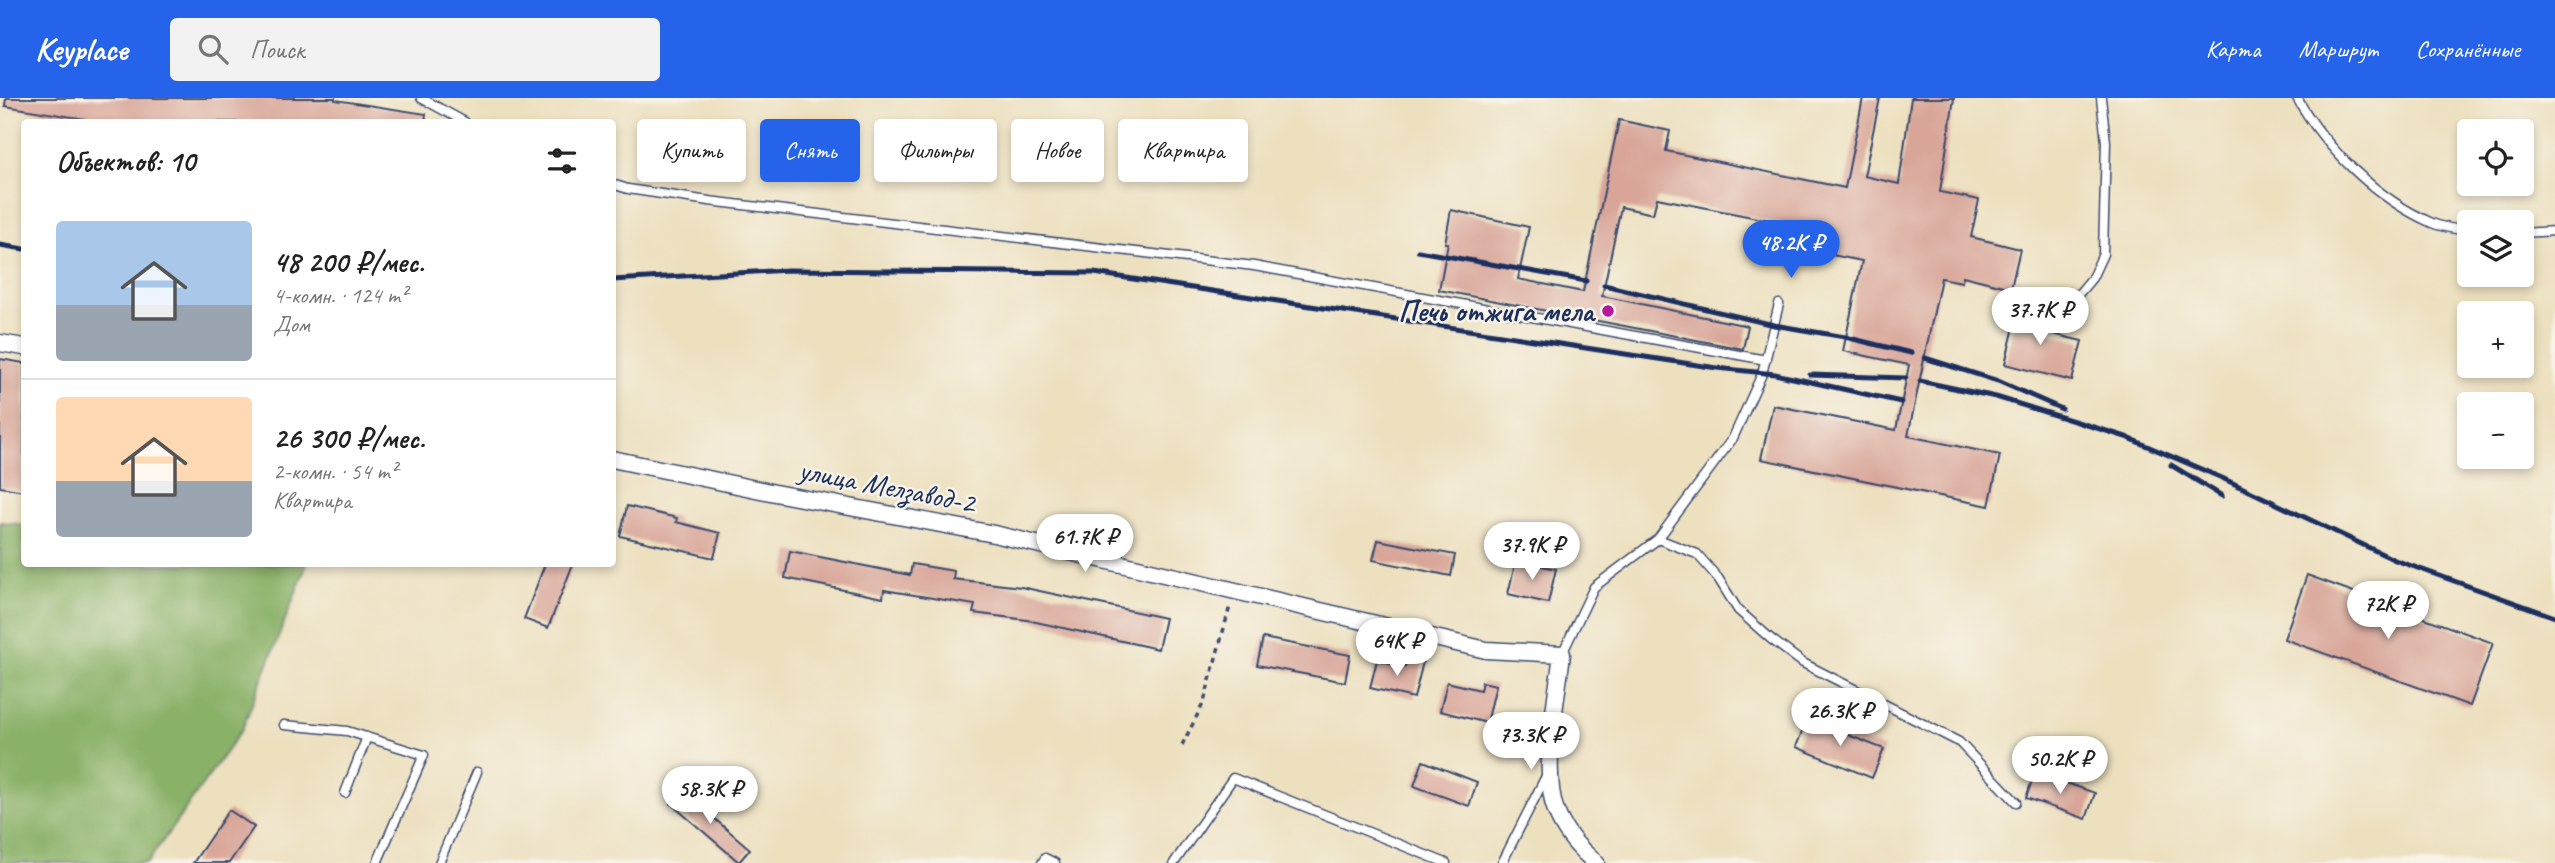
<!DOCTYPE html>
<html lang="ru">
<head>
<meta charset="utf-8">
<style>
	body { margin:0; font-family:Caveat,sans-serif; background:#f2f2f2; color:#222; height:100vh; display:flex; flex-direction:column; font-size:26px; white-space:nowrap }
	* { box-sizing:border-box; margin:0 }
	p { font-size:23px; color:#767676 }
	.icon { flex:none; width:38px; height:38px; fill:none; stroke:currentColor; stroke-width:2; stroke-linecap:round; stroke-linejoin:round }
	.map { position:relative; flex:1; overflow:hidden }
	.sheet { position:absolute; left:21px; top:21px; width:595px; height:448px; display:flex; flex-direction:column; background:#fff; border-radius:7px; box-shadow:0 4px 10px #0003 }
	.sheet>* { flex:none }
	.top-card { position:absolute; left:637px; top:21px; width:665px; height:63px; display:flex; gap:14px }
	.buttons { position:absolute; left:2457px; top:21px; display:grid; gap:14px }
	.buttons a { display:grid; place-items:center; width:77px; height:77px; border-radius:7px; background:#fff; box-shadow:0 4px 10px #0003; font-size:35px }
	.price { position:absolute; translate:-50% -60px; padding:0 16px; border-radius:24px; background:#fff; color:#222; font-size:23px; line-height:46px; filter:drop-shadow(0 2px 4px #0008) }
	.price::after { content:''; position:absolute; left:50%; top:42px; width:21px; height:16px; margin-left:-10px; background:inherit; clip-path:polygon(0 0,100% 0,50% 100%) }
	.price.current { background:#2563eb; color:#fff }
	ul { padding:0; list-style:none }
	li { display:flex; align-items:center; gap:21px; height:175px; padding:0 35px }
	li+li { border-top:2px solid #e0e0e0 }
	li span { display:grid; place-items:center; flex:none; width:196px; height:140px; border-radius:7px; color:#555 }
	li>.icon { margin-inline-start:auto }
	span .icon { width:84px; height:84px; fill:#fffc; stroke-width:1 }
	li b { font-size:30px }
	h2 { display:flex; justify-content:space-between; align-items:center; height:84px; padding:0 35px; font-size:30px }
	.pill { padding:0 24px; border-radius:7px; background:#fff; box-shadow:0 4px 10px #0003; font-size:24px; line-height:63px }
	.pill.current { background:#2563eb; color:#fff }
	header { display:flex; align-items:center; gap:42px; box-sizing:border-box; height:98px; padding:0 35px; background:#2563eb; color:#fff }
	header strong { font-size:33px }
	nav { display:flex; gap:38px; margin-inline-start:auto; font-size:24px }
	.search { width:490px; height:63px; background:#f2f2f2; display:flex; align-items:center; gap:18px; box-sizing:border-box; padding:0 24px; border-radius:7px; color:#767676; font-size:26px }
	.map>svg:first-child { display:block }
</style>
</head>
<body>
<header>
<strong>Keyplace</strong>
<div class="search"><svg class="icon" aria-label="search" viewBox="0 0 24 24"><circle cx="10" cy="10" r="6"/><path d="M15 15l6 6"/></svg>Поиск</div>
<nav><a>Карта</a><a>Маршрут</a><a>Сохранённые</a></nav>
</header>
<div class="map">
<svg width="2555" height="765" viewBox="0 0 2555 765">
	<rect width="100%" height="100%" fill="#f7f3e8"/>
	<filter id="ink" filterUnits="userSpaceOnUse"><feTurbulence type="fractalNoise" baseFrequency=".0143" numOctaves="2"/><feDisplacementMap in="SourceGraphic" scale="14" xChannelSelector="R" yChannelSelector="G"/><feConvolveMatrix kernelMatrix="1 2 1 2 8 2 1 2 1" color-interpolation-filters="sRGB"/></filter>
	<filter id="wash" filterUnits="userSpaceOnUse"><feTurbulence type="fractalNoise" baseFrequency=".00686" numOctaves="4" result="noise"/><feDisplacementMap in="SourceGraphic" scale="28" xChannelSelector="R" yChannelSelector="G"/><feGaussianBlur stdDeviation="1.57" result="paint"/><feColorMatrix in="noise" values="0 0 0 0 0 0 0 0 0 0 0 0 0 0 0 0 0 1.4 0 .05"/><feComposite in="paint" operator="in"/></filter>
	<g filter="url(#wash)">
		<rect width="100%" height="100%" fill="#ede0bf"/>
		<polygon fill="#8ab168" stroke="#527063" stroke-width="2" points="0,424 24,427 24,466 307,466 242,631 147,765 0,765"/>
		<g id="blocks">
			<g fill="#d8a598">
				<polygon points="6,0 335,0 335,2 426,16 425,24 85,24 85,21 5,8"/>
				<polygon points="1863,0 1880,0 1864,78 1899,86 1911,0 1954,0 1940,94 1979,102 1971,139 2020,151 2011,190 1963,178 1962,184 1941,180 1908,338 2000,357 1989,408 1761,361 1773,307 1896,332 1909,267 1843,253 1862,163 1832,157 1836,136 1657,100 1653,116 1621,109 1602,198 1748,228 1743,251 1439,192 1448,145 1445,145 1451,112 1529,129 1518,181 1583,194 1619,22 1670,33 1666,53 1845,90"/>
				<polygon points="2011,206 2040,213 2036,232 2082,243 2072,283 2005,266 2015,225 2007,223"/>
				<polygon points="0,261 24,265 24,393 0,389"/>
				<polygon points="627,408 677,420 676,424 720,435 714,460 620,438"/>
				<polygon points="1378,442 1455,457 1451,478 1373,462"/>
				<polygon points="790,453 910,477 912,466 954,473 953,481 1021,489 1165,520 1158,551 1027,522 973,515 975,507 884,492 883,500 785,480"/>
				<polygon points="1516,462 1556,471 1548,505 1508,496"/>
				<polygon points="545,466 573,466 548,530 524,521"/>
				<polygon points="2307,477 2493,545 2470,608 2284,541"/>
				<polygon points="1263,540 1350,557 1345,584 1257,567"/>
				<polygon points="1407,560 1423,564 1414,600 1370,590 1377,562 1405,568"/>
				<polygon points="1447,584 1480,592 1482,584 1496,587 1487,625 1440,613"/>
				<polygon points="1807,621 1884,651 1872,680 1796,649"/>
				<polygon points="1423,663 1477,684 1469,708 1414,688"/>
				<polygon points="2035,674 2095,695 2086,721 2026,700"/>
				<polygon points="682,693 750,751 739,764 671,706"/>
				<polygon points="229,712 254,729 229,765 193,765"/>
			</g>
		</g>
	</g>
	<g filter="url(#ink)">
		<use href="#blocks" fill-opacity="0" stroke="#3a4a6d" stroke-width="2"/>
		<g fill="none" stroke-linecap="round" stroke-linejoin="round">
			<g stroke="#3a4a6d" stroke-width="11">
				<g id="lane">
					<polyline points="421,0 465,24"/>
					<path d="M2297,0C2326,51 2377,101 2432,125C2443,130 2457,131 2469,133"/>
					<polyline points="612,86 628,91 709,103 1254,168 1766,262"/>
					<polyline points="2522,135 2555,133"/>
					<polyline points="2023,200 2062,204 2077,198 2092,180 2103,156 2106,44 2101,0"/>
					<polyline points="1658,441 1697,456 1718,480 1738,512 1771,541 1803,565 1959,644 2016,704"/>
					<polyline points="1562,556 1594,489 1658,441 1733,340 1762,276 1779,206"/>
					<polyline points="284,627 347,633 424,657 377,765"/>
					<polyline points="345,695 367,639"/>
					<polyline points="439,765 477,674"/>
					<polyline points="1042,765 1045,760 1055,765"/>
					<polyline points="1174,765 1233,680 1446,765"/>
					<polyline points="1502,765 1547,676"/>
				</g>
			</g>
			<g stroke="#3a4a6d" stroke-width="19">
				<g id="street">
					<polyline points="0,245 24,249"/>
					<path d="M612,361L780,396L994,436L1486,552L1562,556C1557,599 1541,673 1556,713C1564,734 1579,751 1596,765"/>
				</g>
			</g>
			<polyline stroke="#3a4a6d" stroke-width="3.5" stroke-dasharray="5 5" stroke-linecap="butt" points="1182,647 1204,604 1230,508"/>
			<use href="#lane" stroke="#fff" stroke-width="8"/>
			<use href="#street" stroke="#fff" stroke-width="16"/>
			<g stroke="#1b2f5e" stroke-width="5">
				<polyline points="0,147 24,151"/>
				<polyline points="1418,153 1586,183"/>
				<polyline points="612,182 788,172 1094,175 1717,270 1775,276 1901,304"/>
				<polyline points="1604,187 1774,227 1845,239 1911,255"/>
				<polyline points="1925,260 1998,283 2062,311"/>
				<polyline points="1810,277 1906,280"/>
				<polyline points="1920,283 1996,299 2126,339 2222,380 2395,462 2555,519"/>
				<polyline points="2171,367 2222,398"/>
			</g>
		</g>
	</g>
	<circle fill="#b5179e" stroke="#f7f3e8" stroke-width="2.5" cx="1608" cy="213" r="7"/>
	<g text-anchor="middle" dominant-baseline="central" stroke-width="5" stroke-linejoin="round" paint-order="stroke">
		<g font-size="30" font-weight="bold" fill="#1b2f5e" stroke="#f7f3e8" text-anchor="end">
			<text x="1594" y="213">Печь отжига мела</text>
		</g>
		<g font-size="30" fill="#1b2f5e" stroke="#f7f3e8">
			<text transform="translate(887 388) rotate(11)">улица Мелзавод-2</text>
		</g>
	</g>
</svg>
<div class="buttons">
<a><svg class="icon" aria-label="locate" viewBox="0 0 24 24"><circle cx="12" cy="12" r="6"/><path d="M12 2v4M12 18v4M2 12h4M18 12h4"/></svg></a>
<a><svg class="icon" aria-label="layers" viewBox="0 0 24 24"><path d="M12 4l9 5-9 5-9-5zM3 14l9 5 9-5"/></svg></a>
<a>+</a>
<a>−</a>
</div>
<b class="price current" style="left:1791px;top:182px">48.2K ₽</b>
<b class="price" style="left:2040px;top:249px">37.7K ₽</b>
<b class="price" style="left:1085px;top:476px">61.7K ₽</b>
<b class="price" style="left:1532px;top:484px">37.9K ₽</b>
<b class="price" style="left:2388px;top:543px">72K ₽</b>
<b class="price" style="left:1397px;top:580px">64K ₽</b>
<b class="price" style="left:1840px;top:650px">26.3K ₽</b>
<b class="price" style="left:1531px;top:674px">73.3K ₽</b>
<b class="price" style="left:2060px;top:698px">50.2K ₽</b>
<b class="price" style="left:710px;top:728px">58.3K ₽</b>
<div class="top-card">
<a class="pill">Купить</a>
<a class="pill current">Снять</a>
<a class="pill">Фильтры</a>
<a class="pill">Новое</a>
<a class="pill">Квартира</a>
</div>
<section class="sheet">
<h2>Объектов: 10<svg class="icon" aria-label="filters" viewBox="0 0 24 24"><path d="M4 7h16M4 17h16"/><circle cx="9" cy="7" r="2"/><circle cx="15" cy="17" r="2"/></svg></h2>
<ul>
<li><span style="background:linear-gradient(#a9c7e8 60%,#9aa5b1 0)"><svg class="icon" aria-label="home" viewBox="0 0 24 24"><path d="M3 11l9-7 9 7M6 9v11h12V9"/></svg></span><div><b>48 200 ₽/мес.</b><p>4-комн. · 124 m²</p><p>Дом</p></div></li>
<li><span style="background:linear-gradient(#ffd9b3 60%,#9aa5b1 0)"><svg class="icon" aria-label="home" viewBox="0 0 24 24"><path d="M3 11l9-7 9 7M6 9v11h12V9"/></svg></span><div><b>26 300 ₽/мес.</b><p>2-комн. · 54 m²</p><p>Квартира</p></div></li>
</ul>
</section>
</div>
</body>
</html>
